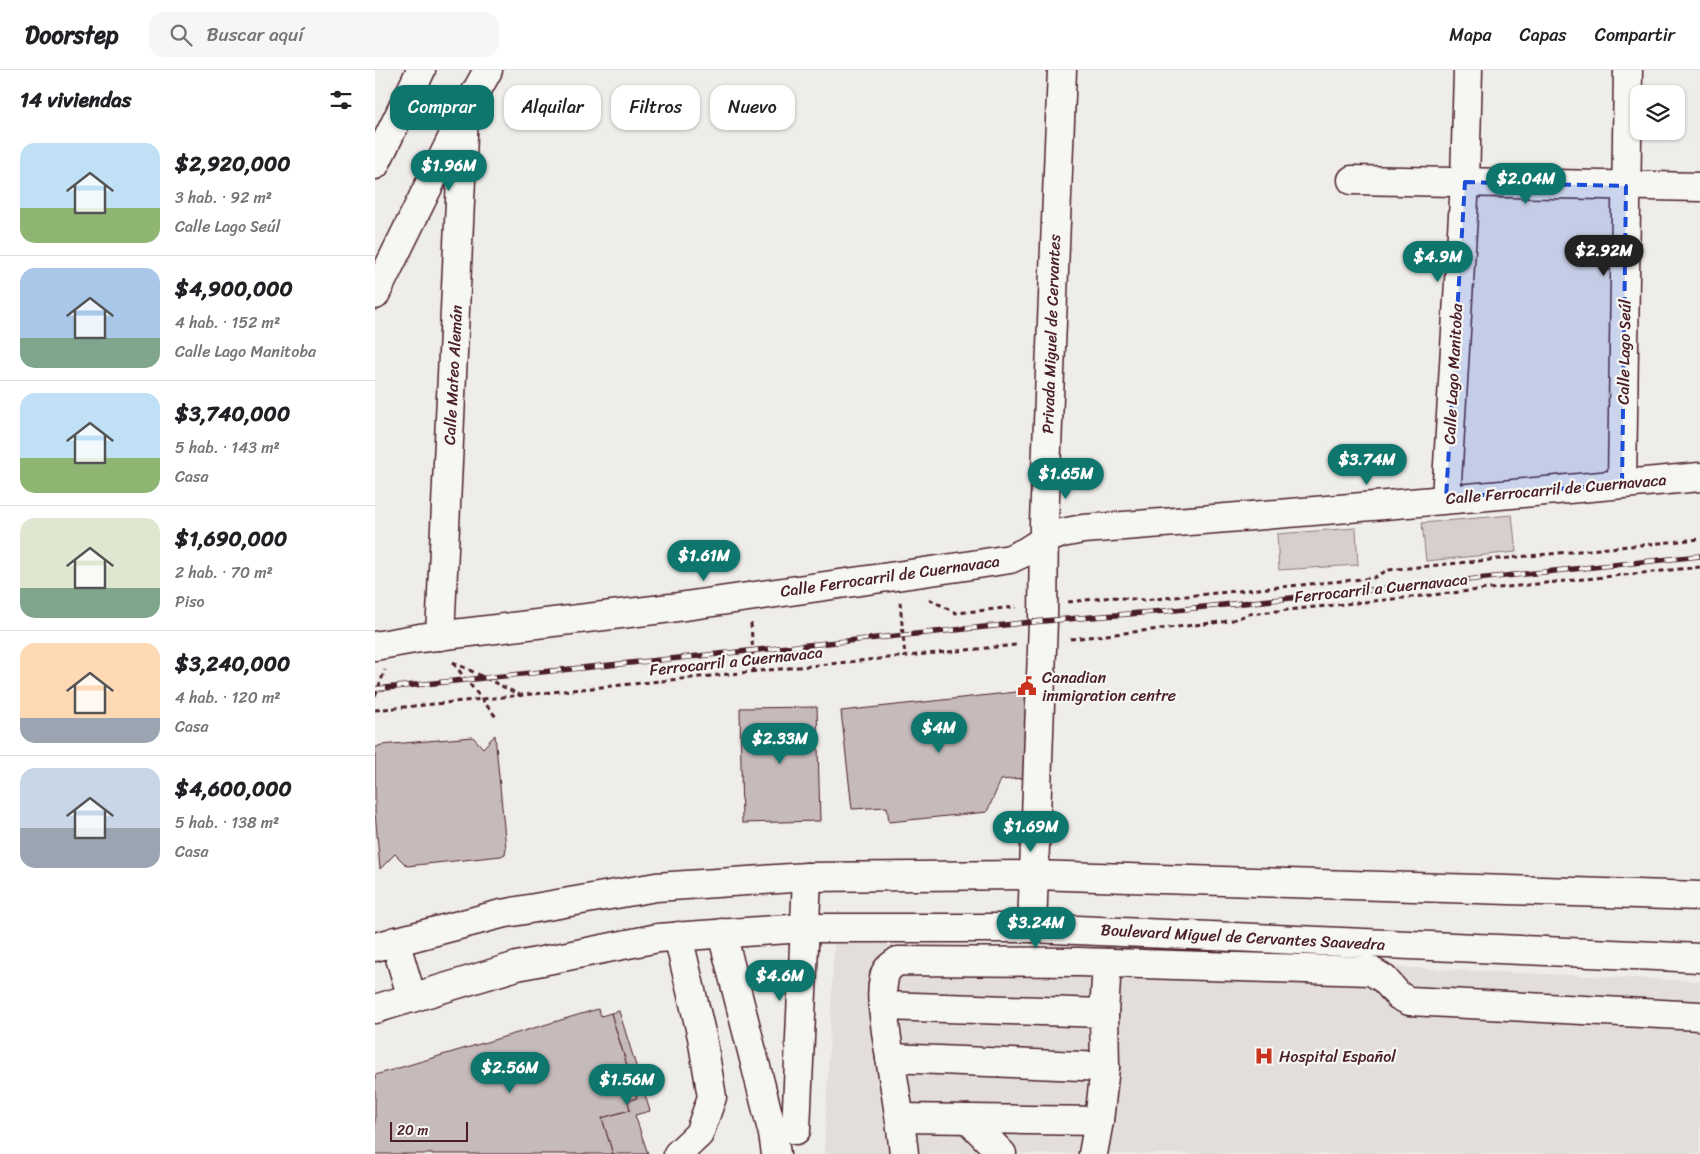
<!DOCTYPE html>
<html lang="es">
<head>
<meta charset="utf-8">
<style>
	body { margin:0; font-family:Sriracha,sans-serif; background:#f6f6f6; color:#202124; height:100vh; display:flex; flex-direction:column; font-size:19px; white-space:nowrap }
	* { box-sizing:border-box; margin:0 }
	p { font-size:16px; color:#757577 }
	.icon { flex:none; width:28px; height:28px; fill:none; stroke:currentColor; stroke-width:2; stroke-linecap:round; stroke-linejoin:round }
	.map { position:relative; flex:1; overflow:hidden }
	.drawer { display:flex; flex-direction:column; background:#fff; width:375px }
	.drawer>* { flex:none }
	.banner { position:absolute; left:15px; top:15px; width:475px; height:45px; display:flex; gap:10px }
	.controls { position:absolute; left:1255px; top:15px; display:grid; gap:10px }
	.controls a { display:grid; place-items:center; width:55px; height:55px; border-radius:10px; background:#fff; box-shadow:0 1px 4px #0004; font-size:25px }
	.scale { position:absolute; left:15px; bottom:12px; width:78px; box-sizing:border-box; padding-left:5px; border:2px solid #4a1f2b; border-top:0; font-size:14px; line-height:18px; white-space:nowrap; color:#4a1f2b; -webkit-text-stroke:4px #f6f6f2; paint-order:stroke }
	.price { position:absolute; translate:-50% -42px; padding:0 11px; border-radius:18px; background:#0f766e; color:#fff; font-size:16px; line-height:32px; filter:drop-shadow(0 1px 2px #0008) }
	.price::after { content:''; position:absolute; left:50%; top:30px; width:15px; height:11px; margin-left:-8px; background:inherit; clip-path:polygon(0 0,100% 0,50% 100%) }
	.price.current { background:#222; color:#fff }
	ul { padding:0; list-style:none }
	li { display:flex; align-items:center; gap:15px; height:125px; padding:0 20px }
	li+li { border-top:1px solid #e0e0e0 }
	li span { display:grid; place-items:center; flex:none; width:140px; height:100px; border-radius:15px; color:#555 }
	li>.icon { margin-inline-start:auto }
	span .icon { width:60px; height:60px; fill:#fffc; stroke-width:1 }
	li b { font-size:21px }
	h2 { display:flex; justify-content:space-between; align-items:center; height:60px; padding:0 20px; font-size:21px }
	.chip { padding:0 18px; border-radius:15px; background:#fff; box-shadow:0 1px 4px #0004; font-size:18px; line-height:45px }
	.chip.current { background:#0f766e; color:#fff }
	header { display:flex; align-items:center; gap:30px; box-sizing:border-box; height:70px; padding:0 25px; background:#fff; border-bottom:1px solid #e0e0e0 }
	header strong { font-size:24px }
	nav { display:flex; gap:28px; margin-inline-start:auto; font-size:18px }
	.search { width:350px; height:45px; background:#f6f6f6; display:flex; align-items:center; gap:12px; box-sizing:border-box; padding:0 18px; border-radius:15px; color:#757577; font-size:19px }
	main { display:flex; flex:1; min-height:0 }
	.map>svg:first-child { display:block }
</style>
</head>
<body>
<header>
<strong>Doorstep</strong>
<div class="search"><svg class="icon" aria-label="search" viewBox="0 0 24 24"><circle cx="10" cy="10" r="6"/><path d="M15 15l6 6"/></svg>Buscar aquí</div>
<nav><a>Mapa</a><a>Capas</a><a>Compartir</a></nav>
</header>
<main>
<section class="drawer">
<h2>14 viviendas<svg class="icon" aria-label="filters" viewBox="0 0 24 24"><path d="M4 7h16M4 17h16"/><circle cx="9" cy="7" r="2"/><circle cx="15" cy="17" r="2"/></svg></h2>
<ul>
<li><span style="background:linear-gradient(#bfe0f5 65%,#8fb573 0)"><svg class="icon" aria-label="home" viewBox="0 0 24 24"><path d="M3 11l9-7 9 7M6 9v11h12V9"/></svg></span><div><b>$2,920,000</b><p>3 hab. · 92 m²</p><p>Calle Lago Seúl</p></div></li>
<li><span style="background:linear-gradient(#a9c7e8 70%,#7fa58c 0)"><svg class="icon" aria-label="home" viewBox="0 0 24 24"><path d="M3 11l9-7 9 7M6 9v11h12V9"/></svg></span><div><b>$4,900,000</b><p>4 hab. · 152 m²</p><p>Calle Lago Manitoba</p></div></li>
<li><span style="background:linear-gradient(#bfe0f5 65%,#8fb573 0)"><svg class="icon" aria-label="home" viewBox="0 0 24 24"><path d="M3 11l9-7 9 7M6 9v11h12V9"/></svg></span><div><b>$3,740,000</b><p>5 hab. · 143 m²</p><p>Casa</p></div></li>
<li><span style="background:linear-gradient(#dfe7d0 70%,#7fa58c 0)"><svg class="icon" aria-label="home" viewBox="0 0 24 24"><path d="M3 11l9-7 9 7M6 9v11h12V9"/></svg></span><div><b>$1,690,000</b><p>2 hab. · 70 m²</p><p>Piso</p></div></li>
<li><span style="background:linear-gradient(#ffd9b3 75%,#9aa5b1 0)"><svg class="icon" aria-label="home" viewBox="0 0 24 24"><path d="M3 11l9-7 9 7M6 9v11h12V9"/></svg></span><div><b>$3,240,000</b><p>4 hab. · 120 m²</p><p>Casa</p></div></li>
<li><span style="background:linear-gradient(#c9d6e8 60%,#9aa5b1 0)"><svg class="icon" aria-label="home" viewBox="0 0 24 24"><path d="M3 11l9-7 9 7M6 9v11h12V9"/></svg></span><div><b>$4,600,000</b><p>5 hab. · 138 m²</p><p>Casa</p></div></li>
</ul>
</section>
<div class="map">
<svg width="1325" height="1084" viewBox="0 0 1325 1084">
	<rect width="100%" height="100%" fill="#efedea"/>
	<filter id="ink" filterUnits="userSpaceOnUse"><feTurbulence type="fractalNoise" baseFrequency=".02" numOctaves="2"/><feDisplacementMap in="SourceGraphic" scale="10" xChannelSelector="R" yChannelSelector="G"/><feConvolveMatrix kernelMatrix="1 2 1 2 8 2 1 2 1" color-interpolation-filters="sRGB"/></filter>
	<g filter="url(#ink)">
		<polygon fill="#e3dedc" points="459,872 1325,911 1325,1084 449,1084"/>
		<g fill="#d7cfce" stroke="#90777c">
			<polygon points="1137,445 1141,482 1051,491 1047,453"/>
			<polygon points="981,458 983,495 904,500 902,464"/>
		</g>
		<g fill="#c6babb" stroke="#4a1f2b">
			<polygon points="660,620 659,707 626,710 612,742 514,752 512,737 477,739 466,641"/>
			<polygon points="442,637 445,751 367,753 365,638"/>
			<polygon points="120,665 131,778 130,784 126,786 32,796 20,784 5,799 0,742 0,678 6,675 98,667 108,678"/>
			<polygon points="223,939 226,946 236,943 262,1028 253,1031 255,1040 227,1048 238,1084 0,1084 0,1005"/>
			<polygon points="244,941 275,1041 260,1045 273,1084 238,1084 227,1048 255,1040 253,1031 262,1028 236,943"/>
		</g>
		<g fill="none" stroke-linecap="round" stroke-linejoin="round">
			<g stroke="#4a1f2b" stroke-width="31">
				<g id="minor">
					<polyline points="0,95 46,0"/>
					<polyline points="977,110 1325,117"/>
					<polyline points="0,225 89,44 113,0"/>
					<polyline points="1247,414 1253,0"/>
					<polyline points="1071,428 1090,112 1093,0"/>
					<polyline points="65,566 89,44"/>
					<path d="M0,576L45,568L296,538L584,497L635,489L650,482L669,470L687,463L708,459C914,444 1119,426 1325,407"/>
					<polyline points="657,858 668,551 669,453 687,0"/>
					<polyline points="347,863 398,1064 401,1084"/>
					<polyline points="508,936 729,943 730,997 515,988"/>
					<polyline points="729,943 732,893"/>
					<polyline points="526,1048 724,1051"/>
					<polyline points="593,1049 627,1084"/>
					<polyline points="421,1060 432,807"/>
					<polyline points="303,1084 324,1064 337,1027 327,967 303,866"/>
					<path d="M529,1084C525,1043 517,1003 511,962C509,944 505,925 509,908C510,899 517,895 523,891L704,892L996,901L1009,909L1024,926L1034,931L1325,946"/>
					<polyline points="718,1084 724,1051 730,997"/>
				</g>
			</g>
			<g stroke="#4a1f2b" stroke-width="31">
				<g id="major">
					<polyline points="20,871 37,928"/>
					<polyline points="0,877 126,844 281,817 432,807 659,805 1325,826"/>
					<polyline points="0,939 142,896 283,868 429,858 657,858 1325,888"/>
				</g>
			</g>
			<g stroke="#4a1f2b" stroke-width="3" stroke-dasharray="5 4" stroke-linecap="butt">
				<polyline points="554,529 581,543 641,537"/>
				<polyline points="525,532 530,586"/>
				<polyline points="693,532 737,527 769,530 998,508 1013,500 1325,469"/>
				<polyline points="376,553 379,602"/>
				<polyline points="695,569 855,551 874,544 1325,497"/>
				<polyline points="78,592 147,626"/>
				<polyline points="78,593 121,647"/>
				<polyline points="0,626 10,600"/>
				<polyline points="0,640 641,575"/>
			</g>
			<use href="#minor" stroke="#f6f6f2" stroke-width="28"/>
			<use href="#major" stroke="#f6f6f2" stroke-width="28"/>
			<g stroke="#4a1f2b" stroke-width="5.5">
				<polyline id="rail" points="0,619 668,551 790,541 1325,486"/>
			</g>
			<use href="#rail" stroke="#f6f6f2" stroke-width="4" stroke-dasharray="11" stroke-linecap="butt"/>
		</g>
	</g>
	<path fill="#1d4ed8" fill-opacity="0.2" stroke="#1d4ed8" stroke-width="4" stroke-dasharray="10 6" stroke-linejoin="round" d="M1090,112L1251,116L1247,414L1071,428Z"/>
	<defs>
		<g id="civic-bare" transform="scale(1.5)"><path d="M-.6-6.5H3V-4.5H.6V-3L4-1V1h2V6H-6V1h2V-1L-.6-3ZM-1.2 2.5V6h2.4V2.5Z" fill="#c8321e" stroke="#f6f6f2" stroke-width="2.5" paint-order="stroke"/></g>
		<g id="hospital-bare" transform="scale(1.5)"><path d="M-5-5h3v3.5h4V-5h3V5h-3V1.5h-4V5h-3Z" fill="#c8321e" stroke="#f6f6f2" stroke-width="2.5" paint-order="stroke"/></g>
	</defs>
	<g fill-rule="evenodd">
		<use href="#civic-bare" x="652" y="616"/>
		<use href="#hospital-bare" x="889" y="986"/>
	</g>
	<g text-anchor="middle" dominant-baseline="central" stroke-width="4.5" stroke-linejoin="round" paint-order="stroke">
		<g font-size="16" fill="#4a1f2b" stroke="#f6f6f2">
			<text transform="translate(676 264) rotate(-88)">Privada Miguel de Cervantes</text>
			<text transform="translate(1249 282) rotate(-89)">Calle Lago Seúl</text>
			<text transform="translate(1078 304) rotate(-87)">Calle Lago Manitoba</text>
			<text transform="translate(78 305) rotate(-87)">Calle Mateo Alemán</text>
			<text transform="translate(1181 419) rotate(-5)">Calle Ferrocarril de Cuernavaca</text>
			<text transform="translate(515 506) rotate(-8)">Calle Ferrocarril de Cuernavaca</text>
			<text transform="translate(1006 518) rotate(-6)">Ferrocarril a Cuernavaca</text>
			<text transform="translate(361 591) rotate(-6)">Ferrocarril a Cuernavaca</text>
			<text transform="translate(868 867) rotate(3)">Boulevard Miguel de Cervantes Saavedra</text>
		</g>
		<g font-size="16" fill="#4a1f2b" stroke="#f6f6f2" text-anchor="start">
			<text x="667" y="607">Canadian<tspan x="667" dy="18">immigration centre</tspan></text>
			<text x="904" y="986">Hospital Español</text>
		</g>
	</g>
</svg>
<div class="controls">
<a><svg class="icon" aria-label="layers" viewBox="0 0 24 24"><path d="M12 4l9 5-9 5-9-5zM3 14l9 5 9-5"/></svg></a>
</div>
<div class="scale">20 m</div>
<b class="price" style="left:74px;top:122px">$1.96M</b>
<b class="price" style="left:1151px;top:135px">$2.04M</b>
<b class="price current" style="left:1229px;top:207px">$2.92M</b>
<b class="price" style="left:1063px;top:213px">$4.9M</b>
<b class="price" style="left:992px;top:416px">$3.74M</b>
<b class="price" style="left:691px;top:430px">$1.65M</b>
<b class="price" style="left:329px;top:512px">$1.61M</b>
<b class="price" style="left:564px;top:684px">$4M</b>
<b class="price" style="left:405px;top:695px">$2.33M</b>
<b class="price" style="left:656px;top:783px">$1.69M</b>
<b class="price" style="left:661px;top:879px">$3.24M</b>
<b class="price" style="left:405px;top:932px">$4.6M</b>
<b class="price" style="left:135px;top:1024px">$2.56M</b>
<b class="price" style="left:252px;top:1036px">$1.56M</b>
<div class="banner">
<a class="chip current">Comprar</a>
<a class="chip">Alquilar</a>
<a class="chip">Filtros</a>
<a class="chip">Nuevo</a>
</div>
</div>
</main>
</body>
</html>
